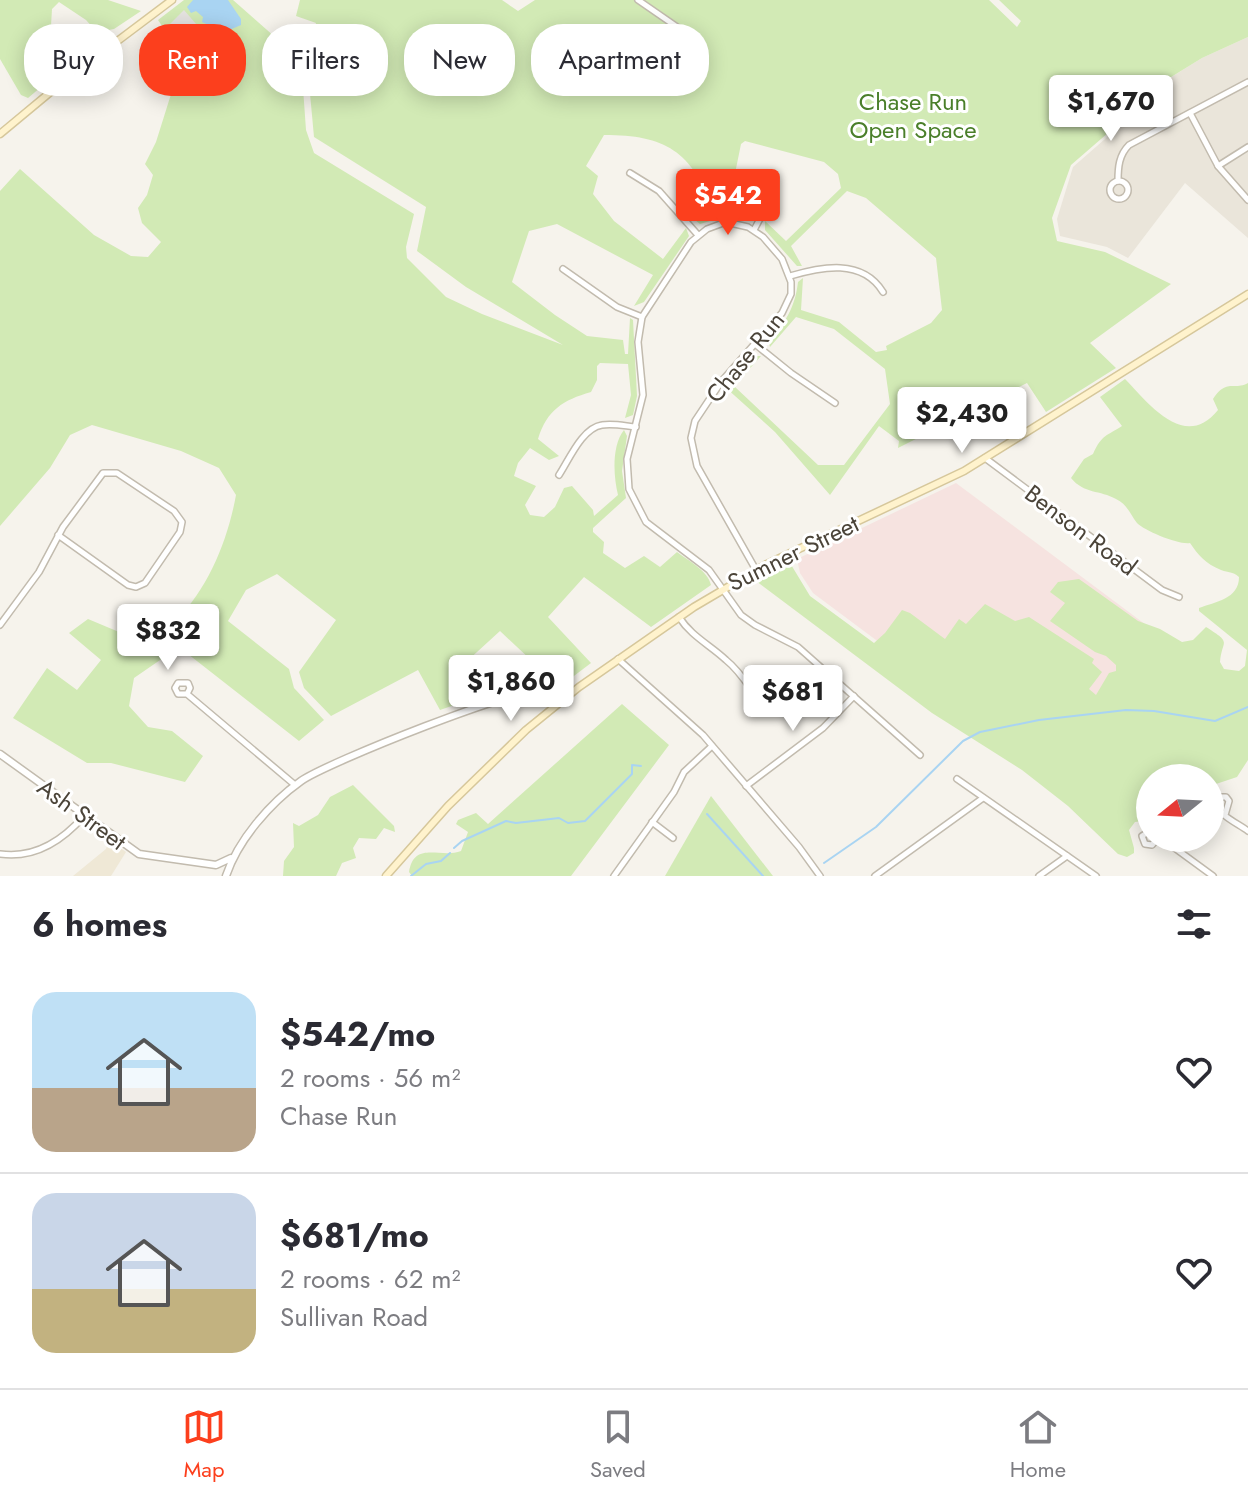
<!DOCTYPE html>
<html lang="en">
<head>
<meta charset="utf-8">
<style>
	body { margin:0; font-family:Jost,sans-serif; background:#f7f7f7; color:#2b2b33; height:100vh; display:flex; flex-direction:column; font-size:30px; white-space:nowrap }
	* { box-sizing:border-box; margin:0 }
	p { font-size:26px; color:#7c7c81 }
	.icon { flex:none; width:44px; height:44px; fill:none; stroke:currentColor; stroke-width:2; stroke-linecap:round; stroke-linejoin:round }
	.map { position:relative; height:876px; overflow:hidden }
	.sheet { display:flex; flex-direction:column; background:#fff; flex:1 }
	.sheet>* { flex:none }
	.guide { position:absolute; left:24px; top:24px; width:800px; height:72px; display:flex; gap:16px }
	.needle { width:52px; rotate:252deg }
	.fabs { position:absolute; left:1136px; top:764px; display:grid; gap:16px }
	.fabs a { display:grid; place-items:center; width:88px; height:88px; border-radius:50%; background:#fff; box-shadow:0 4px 20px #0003; font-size:40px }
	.price { position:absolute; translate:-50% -68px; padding:0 18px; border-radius:8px; background:#fff; color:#222; font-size:26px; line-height:52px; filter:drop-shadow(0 2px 4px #0008) }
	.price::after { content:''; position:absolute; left:50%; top:48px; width:24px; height:18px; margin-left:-12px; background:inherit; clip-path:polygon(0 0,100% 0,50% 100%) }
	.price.on { background:#fc3f1d; color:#fff }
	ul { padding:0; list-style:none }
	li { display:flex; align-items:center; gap:24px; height:200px; padding:0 32px }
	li+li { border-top:2px solid #e1e1e2 }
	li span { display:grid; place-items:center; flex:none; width:224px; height:160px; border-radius:24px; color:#555 }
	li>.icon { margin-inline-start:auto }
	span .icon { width:96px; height:96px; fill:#fffc; stroke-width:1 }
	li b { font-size:34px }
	h2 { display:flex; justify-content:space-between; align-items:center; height:96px; padding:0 32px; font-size:34px }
	.chip { padding:0 28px; border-radius:32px; background:#fff; box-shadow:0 4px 20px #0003; font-size:28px; line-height:72px }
	.chip.on { background:#fc3f1d; color:#fff }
	.tabs { display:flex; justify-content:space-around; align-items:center; height:112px; border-top:2px solid #e1e1e2; background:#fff; font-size:22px; color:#7c7c81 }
	.tabs a { display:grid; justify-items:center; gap:4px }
	.tabs .on { color:#fc3f1d }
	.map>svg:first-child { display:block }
</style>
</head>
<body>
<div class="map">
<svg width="1248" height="876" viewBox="0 0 1248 876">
	<rect width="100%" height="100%" fill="#f6f3ec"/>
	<polygon fill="#eae5da" points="1248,37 1248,238 1185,183 1128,258 1107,247 1060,236 1057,219 1073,167 1121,125 1112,114 1202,58"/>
	<polygon fill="#efe8d6" points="109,840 126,852 111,876 73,876 106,849"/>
	<polygon fill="#f6e3e0" points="956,483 1189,657 1010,740 813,593 800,573 797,559"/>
	<g fill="#d2eab5">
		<polygon points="0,0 108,0 141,11 114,29 97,32 86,20 59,2 52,9 51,26 66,52 41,87 28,98 21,95 0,59"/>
		<path d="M184,0H233L301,60L306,130L314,153L414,214L406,247L407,258L446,297L482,314L563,345L466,287L417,251L426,207L314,137L307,61L316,23L296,16L300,0H502L518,11L535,0H989L1017,27L1021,21L999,0H1248V37L1202,58L1116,111L1118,114L1109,119L1116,126L1071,165L1052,218L1057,241L1105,252L1171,284L1090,343L1116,368L1046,412L1027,383L898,448L899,441L879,426L830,495L775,432L725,387L752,356H761L734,386L818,465H844L890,404L885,369L834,329L796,317L770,347L768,340C786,323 795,307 798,282L803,278L801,310L839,322L876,352L887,350L886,346L931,323L942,310L936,258L866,198L847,191L791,246L802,266H797L765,230V221L786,241L841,188L838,174L824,162L745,141L741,144L728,208L755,214L749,219L723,217L700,224L695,220L714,210C691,151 666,135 604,135L586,166L598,176L593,194L614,221L663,259L686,228L689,236L644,302L634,306L653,275L557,224L529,231L512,282L555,315L587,336L623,340L625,354H628L630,318L633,320L637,396L633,415L625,418L631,395L628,364L600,363L597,366V380L591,392C563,400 547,410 538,439L559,456L549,460L530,448L518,463L514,476L536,486L525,505L530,515L544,517L555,507L564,488L572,486L593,510L594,516L618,495C613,475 612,445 624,430L627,436L622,471L626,498L593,528V532L604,542L603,553L625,568L644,556L660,567L677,552C689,561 708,571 711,585L651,627L584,577L548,617L591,663L566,682L548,676L500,631L454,673L463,702L440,710L418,670L331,716L304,688L299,672L336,620L277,574L246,590L228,621L289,669L294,688L324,720L299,741L179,647L134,678L129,706L148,727L172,731L203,756L185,782L111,763H87L13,718L47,668L77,690L101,660L69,633L88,619L119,632L150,638C158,632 168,627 176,620C209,588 228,539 236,495L219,468L181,451L92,425L70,435L50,468L0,526V191L20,169L94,235L131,256L148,257L161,242L142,223L138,208L147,195L153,175L145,164L156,142L172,91L204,88L158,20Z"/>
		<path d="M1125,379C1150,405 1185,451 1218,410L1213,399C1227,378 1234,391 1248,383V760L1237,777L1216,784L1210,789V778H1150V820L1135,822L1129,830L1134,848V853L1127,857L1118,854L1068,806L1022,770L932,713L752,578L790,563L810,596L874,643L885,633L902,610L910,613L945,639L959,619L966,624L985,604L1015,621L1029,617L1094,659L1092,663L1102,672L1089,689L1096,695L1109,673L1116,671V665L1106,656L1095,652L1050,621L1065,603L1050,592L1058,582L1079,579L1138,621L1160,629L1182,642L1193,640L1206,627C1233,644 1222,639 1220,662L1224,669L1239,671L1245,666L1247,650L1199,611V608C1215,602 1239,599 1239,577C1232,571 1229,573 1221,570C1206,564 1198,555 1190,543C1179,545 1145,531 1137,523C1130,514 1127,504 1116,499C1100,490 1084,494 1071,478L1084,459L1093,454C1102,434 1107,436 1122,426L1100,397Z"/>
		<path d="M622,704L669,745L571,876H412L409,872C414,840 441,859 461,851L468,832L456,824L458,820L476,813L488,824Z"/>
		<polygon points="353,785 394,826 395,832 384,828 376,839 359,838 353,848 356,858 342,863 336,876 283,876 284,861 294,847 293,823 299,826 318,815 330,797"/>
		<polygon points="711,796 773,876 665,876"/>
	</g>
	<polygon fill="#e5e3e0" points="184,10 203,32 223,47 226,56 227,63 204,78 167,27"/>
	<polygon fill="#a9d4f2" points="193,0 228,0 241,19 241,25 220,34 215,28 202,22 203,17 196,11 191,13 187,7"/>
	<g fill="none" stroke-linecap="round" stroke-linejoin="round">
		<g stroke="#a9d4f2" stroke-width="2">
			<polyline points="707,814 763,876"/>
			<polyline points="454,848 462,841 506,821 516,823 559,818 568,823 585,821 632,774 632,765 641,766"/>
			<polyline points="824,863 876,827 963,741 980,732 1039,720 1126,710 1154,711 1215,721 1248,707"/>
			<polyline points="411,876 426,864 441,861 450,853"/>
		</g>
		<g stroke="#c2bbae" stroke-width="8">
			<g id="minor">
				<polyline points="638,0 693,38"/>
				<polyline points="1190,113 1218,166 1248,200"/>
				<polyline points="1218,166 1248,147"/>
				<polyline points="630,173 659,191 698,235"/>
				<circle cx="1119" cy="190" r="9"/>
				<path d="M1118,181C1118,167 1119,155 1129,145L1248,82"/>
				<polyline points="754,230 774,192"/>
				<polyline points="563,269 617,307 642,317"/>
				<path d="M790,276C821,267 862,258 883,292"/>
				<polyline points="755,344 791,373 835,403"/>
				<polyline points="985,458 1162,590 1179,597"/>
				<path d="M559,475C569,460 582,428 602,425C613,423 625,426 636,427"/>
				<polyline points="756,570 697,466 691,438 695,421 721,382 782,313 791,294 791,282 782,259 763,237 748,227 726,222 707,229 691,242 642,317 638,342 643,395 627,459 629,489 646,522 709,570 741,615 755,625 798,647 920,755"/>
				<path d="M679,617C691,636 710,645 726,660C736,668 744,679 751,689L749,696L751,700L758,703L762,702L766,694L759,687L751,689"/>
				<polyline points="0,625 39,572 63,527 103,473 117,473 174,511 182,522 180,532 145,583 136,587 128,585 58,535"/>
				<polyline points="618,659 703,735 799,847 820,876"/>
				<polyline points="187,694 190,688 188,683 178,683 175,688 178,694 187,694 295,785"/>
				<polyline points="957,779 1096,876"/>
				<polyline points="746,786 823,728 854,696"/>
				<path d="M1225,815L1229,801L1226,797H1220L1215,802C1218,815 1237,823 1248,831"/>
				<polyline points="652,822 673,838"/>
				<polyline points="1150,831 1142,836 1145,844 1152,845 1158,838"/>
				<polyline points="1161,838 1213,876"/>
				<path d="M0,854C35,859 62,841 84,816"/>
				<polyline points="614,876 674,792 684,772 712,746"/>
				<polyline points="875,876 983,798"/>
				<polyline points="1039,876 1067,856"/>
			</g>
		</g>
		<g stroke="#c2bbae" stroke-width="9">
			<g id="tertiary">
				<polyline points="0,754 139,854 216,865 231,858"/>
				<path d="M226,876C238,840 270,803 301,781C326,763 524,684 546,690L559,702"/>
			</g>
		</g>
		<g stroke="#d6c79b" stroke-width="9">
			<g id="secondary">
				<polyline points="0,134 59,85 172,0"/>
				<polyline points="386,876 448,806 526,730 579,687 694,607 767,564 964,471 1248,294"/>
			</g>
		</g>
		<use href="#minor" stroke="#fff" stroke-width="5"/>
		<use href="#tertiary" stroke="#fff" stroke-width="6"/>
		<use href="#secondary" stroke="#fff3cd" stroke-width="6"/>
	</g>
	<g text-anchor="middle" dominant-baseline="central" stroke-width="6" stroke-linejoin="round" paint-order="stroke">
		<g font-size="24" fill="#4a7f2a" stroke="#fff">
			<text x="913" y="101">Chase Run<tspan x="913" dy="28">Open Space</tspan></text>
		</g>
		<g font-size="24" fill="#4b4439" stroke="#fff">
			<text transform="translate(745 357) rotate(-51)">Chase Run</text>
			<text transform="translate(1081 530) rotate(37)">Benson Road</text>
			<text transform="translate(793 553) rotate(-26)">Sumner Street</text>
			<text transform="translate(82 814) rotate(36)">Ash Street</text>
		</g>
	</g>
</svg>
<div class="fabs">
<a><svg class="needle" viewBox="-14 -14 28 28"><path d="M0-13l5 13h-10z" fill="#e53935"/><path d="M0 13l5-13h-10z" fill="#7c7c81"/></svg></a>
</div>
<b class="price" style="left:1111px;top:143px">$1,670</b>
<b class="price on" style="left:728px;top:237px">$542</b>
<b class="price" style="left:962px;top:455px">$2,430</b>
<b class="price" style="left:168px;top:672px">$832</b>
<b class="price" style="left:511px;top:723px">$1,860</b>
<b class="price" style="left:793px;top:733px">$681</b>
<div class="guide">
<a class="chip">Buy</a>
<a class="chip on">Rent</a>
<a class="chip">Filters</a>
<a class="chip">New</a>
<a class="chip">Apartment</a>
</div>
</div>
<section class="sheet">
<h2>6 homes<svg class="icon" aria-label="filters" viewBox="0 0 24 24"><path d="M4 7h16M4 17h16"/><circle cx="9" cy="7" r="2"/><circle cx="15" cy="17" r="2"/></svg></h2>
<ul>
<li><span style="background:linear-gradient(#bfe0f5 60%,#b9a48a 0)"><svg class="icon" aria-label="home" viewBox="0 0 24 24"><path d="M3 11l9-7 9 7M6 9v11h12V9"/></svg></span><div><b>$542/mo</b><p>2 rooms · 56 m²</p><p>Chase Run</p></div><svg class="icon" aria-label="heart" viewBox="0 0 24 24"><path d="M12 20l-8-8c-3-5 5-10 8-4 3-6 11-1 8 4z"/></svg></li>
<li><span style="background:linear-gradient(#c9d6e8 60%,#c2b280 0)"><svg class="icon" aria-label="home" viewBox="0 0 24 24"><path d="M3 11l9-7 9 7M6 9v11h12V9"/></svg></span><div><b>$681/mo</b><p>2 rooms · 62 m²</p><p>Sullivan Road</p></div><svg class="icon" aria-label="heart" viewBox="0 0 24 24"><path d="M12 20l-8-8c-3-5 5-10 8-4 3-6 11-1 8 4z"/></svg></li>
</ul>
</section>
<nav class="tabs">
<a class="on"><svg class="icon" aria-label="map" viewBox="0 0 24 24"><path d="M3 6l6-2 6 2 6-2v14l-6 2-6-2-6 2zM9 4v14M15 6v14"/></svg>Map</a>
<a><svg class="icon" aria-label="saved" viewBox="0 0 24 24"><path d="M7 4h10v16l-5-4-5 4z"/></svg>Saved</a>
<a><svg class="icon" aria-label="home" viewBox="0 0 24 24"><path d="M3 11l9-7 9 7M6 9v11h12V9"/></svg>Home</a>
</nav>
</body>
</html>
